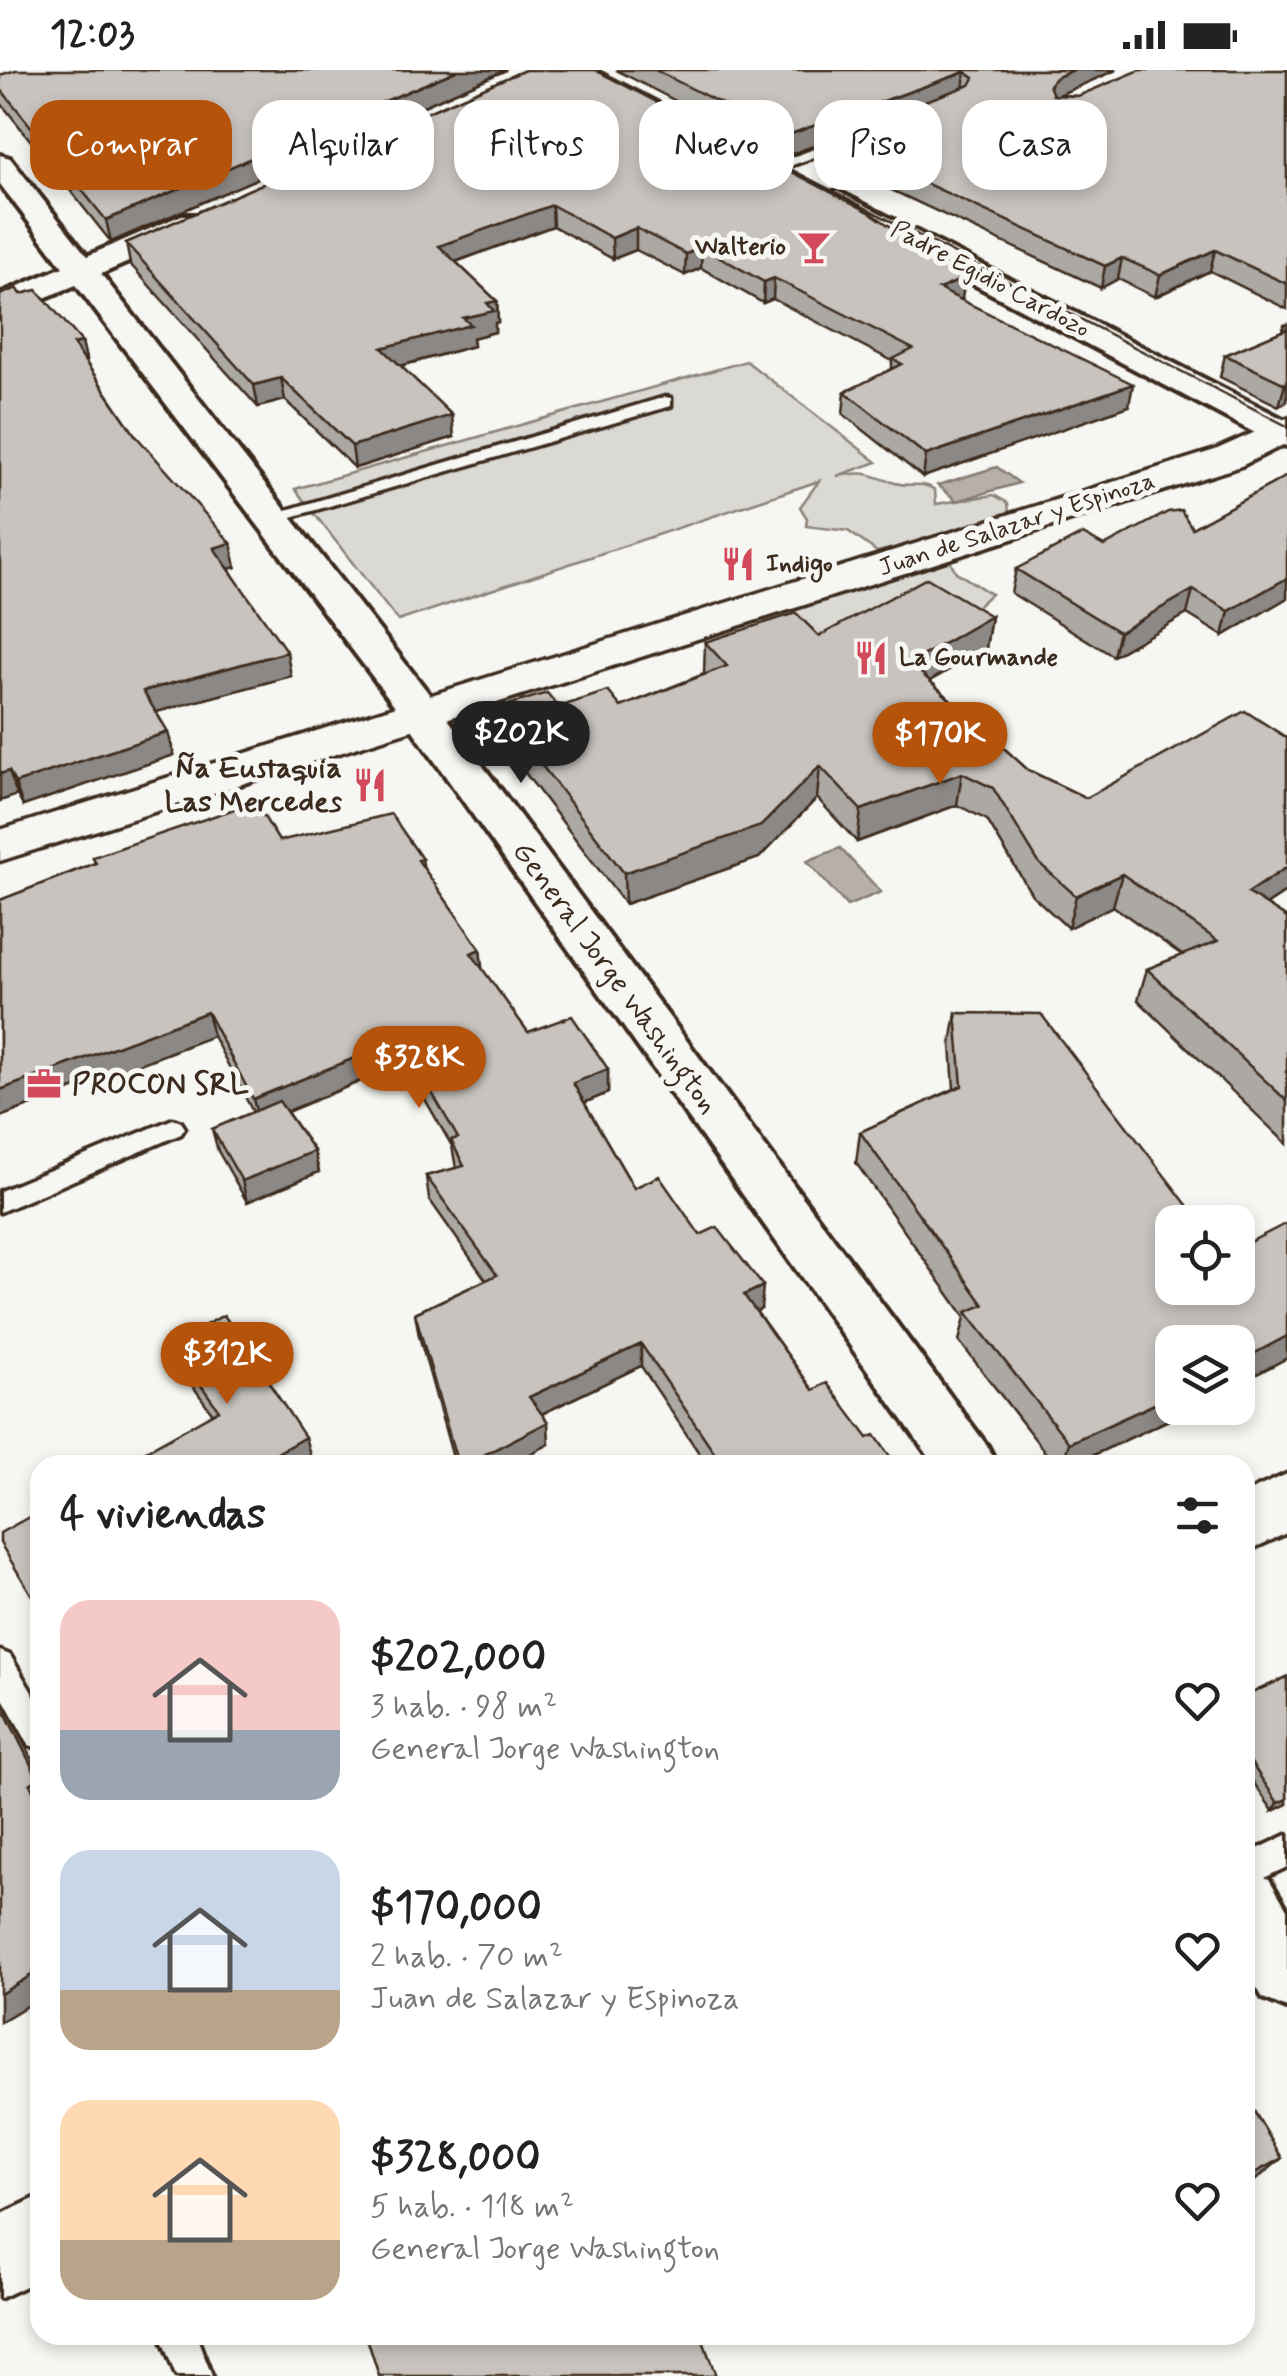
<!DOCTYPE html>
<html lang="es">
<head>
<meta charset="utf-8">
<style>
	body { margin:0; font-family:Mynerve,sans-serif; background:#f6f6f6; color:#222; height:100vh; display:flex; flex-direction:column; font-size:38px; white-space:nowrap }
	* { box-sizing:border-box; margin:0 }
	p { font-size:32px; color:#767676 }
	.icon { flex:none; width:55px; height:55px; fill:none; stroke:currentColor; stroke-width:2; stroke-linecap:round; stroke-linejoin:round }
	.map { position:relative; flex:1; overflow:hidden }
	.details { position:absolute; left:30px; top:1385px; width:1225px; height:890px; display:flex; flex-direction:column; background:#fff; border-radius:30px; box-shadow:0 5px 15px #0003 }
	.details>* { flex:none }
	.banner { position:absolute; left:30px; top:30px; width:1228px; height:90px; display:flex; gap:20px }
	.tools { position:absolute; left:1155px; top:1135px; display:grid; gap:20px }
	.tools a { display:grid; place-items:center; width:100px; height:100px; border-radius:20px; background:#fff; box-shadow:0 5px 15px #0003; font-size:50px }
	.price { position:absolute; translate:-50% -85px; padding:0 22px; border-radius:35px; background:#b45309; color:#fff; font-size:32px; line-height:65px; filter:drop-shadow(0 2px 5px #0008) }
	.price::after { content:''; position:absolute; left:50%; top:60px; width:30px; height:22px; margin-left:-15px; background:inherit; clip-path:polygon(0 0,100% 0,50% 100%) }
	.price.on { background:#222; color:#fff }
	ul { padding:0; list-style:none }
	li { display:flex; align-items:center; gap:30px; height:250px; padding:0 30px }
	li span { display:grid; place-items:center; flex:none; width:280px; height:200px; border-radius:30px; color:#555 }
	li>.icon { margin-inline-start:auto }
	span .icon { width:120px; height:120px; fill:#fffc; stroke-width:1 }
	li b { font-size:42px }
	h2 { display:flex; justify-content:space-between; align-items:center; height:120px; padding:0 30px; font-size:42px }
	.tag { padding:0 35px; border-radius:30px; background:#fff; box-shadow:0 5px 15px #0003; font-size:35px; line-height:90px }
	.tag.on { background:#b45309; color:#fff }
	.status { display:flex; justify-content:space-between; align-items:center; height:70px; padding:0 50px; background:#fff; direction:ltr }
	.status svg { height:28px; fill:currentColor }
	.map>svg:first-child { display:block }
</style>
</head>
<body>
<div class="status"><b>12:03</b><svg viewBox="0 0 49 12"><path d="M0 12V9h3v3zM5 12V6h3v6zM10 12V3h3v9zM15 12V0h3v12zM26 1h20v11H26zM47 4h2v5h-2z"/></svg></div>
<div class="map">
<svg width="1287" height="2306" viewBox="0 0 1287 2306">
	<rect width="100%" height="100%" fill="#f6f6f2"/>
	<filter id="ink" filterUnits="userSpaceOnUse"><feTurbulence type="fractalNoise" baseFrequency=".01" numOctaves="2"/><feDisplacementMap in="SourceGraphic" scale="20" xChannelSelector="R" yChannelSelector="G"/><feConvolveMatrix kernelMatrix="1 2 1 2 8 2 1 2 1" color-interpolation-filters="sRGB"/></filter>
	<g filter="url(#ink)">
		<g fill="#dad9d3" stroke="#8a8278" stroke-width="2.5">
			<path d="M746,291L877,392L837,406C866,400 869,405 895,413C911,418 920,410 935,420L936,434L994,425L1008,433L1009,443L963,458L956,466L919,480L906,475L877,482L848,461L806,456L807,448L800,437L819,411L398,551L295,419Z"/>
			<polygon points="949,489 956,502 991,524 965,547 831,580 765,564 765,535"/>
		</g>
		<g fill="#b6b0a9" stroke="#857a71" stroke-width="2.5">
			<polygon points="997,397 1019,413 957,431 938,415"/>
			<polygon points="840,778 881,822 847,836 807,791"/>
		</g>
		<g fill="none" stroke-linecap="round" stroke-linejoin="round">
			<g stroke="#3b2a1e" stroke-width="7">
				<g id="service">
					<polygon points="853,64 860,68 858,71 779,100 767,97"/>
					<polygon points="665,327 671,328 671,336 278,451 272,452 263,447"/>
					<polygon points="173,1049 181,1052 185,1058 181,1064 0,1142 0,1121"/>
					<polygon points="0,1581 10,1585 40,1636 40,1679 29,1675 0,1623"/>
					<polygon points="1287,1765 1287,1797 1245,1817 1245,1785"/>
					<polygon points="160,2265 196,2265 212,2306 176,2306"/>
				</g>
			</g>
			<g stroke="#3b2a1e" stroke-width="8">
				<g id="minor">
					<polygon points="0,85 10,88 87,186 182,145 204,145 208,152 204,159 101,204 437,634 988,1377 997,1395 935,1395 407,652 76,215 0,246 0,224 63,197 0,114"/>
					<polygon points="837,121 1287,351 1287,376 1274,373 826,136 822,130 826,124"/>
					<polygon points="1245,1799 1269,1809 1287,1839 1287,1938 1263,1928 1245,1898"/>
				</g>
			</g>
			<g stroke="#3b2a1e" stroke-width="7">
				<polygon id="tertiary" points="1287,348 1287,373 1241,396 0,791 0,760 1215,380"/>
			</g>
			<g stroke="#3b2a1e" stroke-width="7">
				<g id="primary">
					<polygon points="1287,1404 1287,1463 1245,1482 1245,1423"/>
					<polygon points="40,2126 40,2209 0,2228 0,2145"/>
				</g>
			</g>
			<use href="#service" fill="#f6f6f2" fill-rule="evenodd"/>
			<use href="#minor" fill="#f6f6f2" fill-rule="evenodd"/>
			<use href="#tertiary" fill="#f6f6f2" fill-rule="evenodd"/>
			<use href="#primary" fill="#f6f6f2" fill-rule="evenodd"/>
			<polyline stroke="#3b2a1e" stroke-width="2.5" points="599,0 1287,356"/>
		</g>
		<g fill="#aca8a3" stroke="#3b2a1e" stroke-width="2.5">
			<polygon points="506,0 111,172 0,32 0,5"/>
			<polygon points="525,0 962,229 960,230 1129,336 923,407 843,344 845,322 892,299 892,291 773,229 763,233 701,198 685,205 636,180 613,189 553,156 456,192 497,231 498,252 495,253 495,262 472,268 473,276 401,296 454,367 355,398 285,330 258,337 130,194 126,173"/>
			<polygon points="616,0 1116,0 1057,25 1078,26 1287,0 1287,239 1210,201 1155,227 1118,209 1101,218 823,88 824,72 784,87"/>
			<polygon points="21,224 82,272 87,294 135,365 236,497 229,498 291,606 156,642 168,662 174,685 23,736 17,725 0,731"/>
			<polygon points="1287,254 1287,331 1279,336 1220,307 1225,285 1282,261 1284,255"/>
			<polygon points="1287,406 1287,528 1223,566 1187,544 1113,586 1011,523 1016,499 1104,476 1192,458"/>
			<polygon points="991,546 986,578 930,611 1028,700 1086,728 1287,668 1287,821 1266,835 1287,848 1287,1074 1138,930 1147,899 1182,885 1113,836 1068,858 1032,825 987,750 957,735 857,772 817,728 759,788 625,834 500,670 498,638 621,637 704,604 705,572 819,566"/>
			<polygon points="279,771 422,789 424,799 480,879 482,899 528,962 608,999 608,1023 584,1033 634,1118 700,1165 761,1239 756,1241 813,1320 896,1395 707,1395 641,1296 542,1344 549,1374 509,1395 455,1395 419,1266 415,1243 486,1210 429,1129 426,1106 456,1098 452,1076 404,993 287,1042 314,1081 319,1102 247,1132 218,1081 212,1059 253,1042 213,966 0,1047 0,830 95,793 93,787"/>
			<polygon points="956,943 1172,1218 1287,1288 1238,1314 1238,1272 1172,1338 1194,1338 1072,1395 1055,1395 959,1271 965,1247 856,1093 860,1062 954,1019 951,974"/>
			<polygon points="171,1274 311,1388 213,1344 179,1297"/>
			<polygon points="1287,1607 1287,1734 1273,1741 1245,1700 1245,1626"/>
		</g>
		<g fill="#8c8885" stroke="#3b2a1e" stroke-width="2.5">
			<polygon points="458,0 506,0 111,172 106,150"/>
			<polygon points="1073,0 1116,0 1052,28 1049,15 1055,8"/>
			<polygon points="965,2 963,22 825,67 824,72 784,87 785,66"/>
			<polygon points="552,135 553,156 441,197 439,176"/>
			<polygon points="636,158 636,180 613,189 612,168"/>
			<polygon points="702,177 701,198 685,205 686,184"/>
			<polygon points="1215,180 1210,201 1155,227 1160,205"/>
			<polygon points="1122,188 1118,209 1101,218 1105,196"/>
			<polygon points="774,208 773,229 763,233 764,212"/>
			<polygon points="965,208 962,229 936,241 939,219"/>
			<polygon points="497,231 498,252 495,253 495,262 472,268 473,276 385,300 382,278 463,248 487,233"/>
			<polygon points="82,272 87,294 73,274"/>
			<polygon points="281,308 285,330 258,337 254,315"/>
			<polygon points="1287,313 1287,331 1279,336 1285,314"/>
			<polygon points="1133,314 1129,336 923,407 926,385"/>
			<polygon points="452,345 454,367 355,398 352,376"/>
			<polygon points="231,473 236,497 219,501 214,478"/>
			<polygon points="1287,508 1287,528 1223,566 1229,541"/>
			<polygon points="1193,520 1187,544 1113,586 1119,562"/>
			<polygon points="991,546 986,578 906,625 910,593"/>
			<polygon points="287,582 291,606 149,644 143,621"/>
			<polygon points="168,662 174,685 23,736 15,713"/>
			<polygon points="820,696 817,728 759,788 625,834 624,803"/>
			<polygon points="9,701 17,725 0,731 0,704"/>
			<polygon points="962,703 957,735 857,772 861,740"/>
			<polygon points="1287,797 1287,821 1237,854 1248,823"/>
			<polygon points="1122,804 1113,836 1068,858 1076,826"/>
			<polygon points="480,879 483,904 471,883"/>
			<polygon points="207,942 213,966 0,1047 0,1020"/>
			<polygon points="401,969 404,993 259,1053 253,1029"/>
			<polygon points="608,999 608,1023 574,1037 573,1013"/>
			<polygon points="314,1081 319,1102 247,1132 242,1111"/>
			<polygon points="763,1216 761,1239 743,1248 744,1225"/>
			<polygon points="1287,1266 1287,1288 1238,1314 1238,1292"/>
			<polygon points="641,1274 641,1296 531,1349 529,1327"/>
			<polygon points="1172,1326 1172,1338 1194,1338 1072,1395 1062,1395 1069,1373"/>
			<polygon points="548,1352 549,1374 509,1395 464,1395"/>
			<polygon points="305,1367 311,1388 300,1395 256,1395"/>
			<polygon points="0,1626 40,1705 40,1736 30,1714 0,1632"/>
			<polygon points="1287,1729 1287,1734 1273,1741 1278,1733"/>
			<polygon points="40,1900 40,1928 0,1952 0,1924"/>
			<polygon points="1282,2088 1256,2110 1245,2116 1245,2108"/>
		</g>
		<g fill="#c8c3be" stroke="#3b2a1e" stroke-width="2.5">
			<polygon points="16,0 458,0 106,150 0,18 0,5"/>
			<polygon points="525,0 595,0 871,143 965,208 939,219 1133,314 926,385 845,322 902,294 893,289 913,279 774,208 764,212 702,177 686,184 636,158 612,168 552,135 439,176 497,231 487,233 494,241 463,248 471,255 382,278 452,345 352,376 281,308 254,315 126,173"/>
			<polygon points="655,0 1073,0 1055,8 1049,15 1053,25 1078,26 1140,0 1287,0 1287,214 1215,180 1160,205 1122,188 1105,196 825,67 970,15 974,8 965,2 785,66"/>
			<polygon points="17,218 21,224 37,220 82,272 73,274 135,365 231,473 214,478 287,582 143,621 168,662 15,713 9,701 0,704 0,225"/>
			<polygon points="1287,259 1287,313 1285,314 1225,285"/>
			<polygon points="1287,406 1287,508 1229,541 1193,520 1119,562 1016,499 1083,464 1104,476 1168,442 1181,440 1192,458"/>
			<polygon points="927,508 991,546 910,593 1028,700 1086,728 1245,641 1287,668 1287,797 1248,823 1287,848 1287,1031 1147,899 1218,871 1122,804 1076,826 1039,793 993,718 962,703 861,740 820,696 761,756 624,803 498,638 547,623 559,637 608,621 621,637 727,596 705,572 796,543 819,566"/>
			<polygon points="255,732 279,771 391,744 422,789 418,790 480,879 471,883 528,962 572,946 608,999 573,1013 634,1118 659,1106 700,1165 717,1157 763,1216 744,1225 813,1320 827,1313 868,1368 875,1365 896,1395 723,1395 641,1274 529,1327 548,1352 464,1395 458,1395 415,1243 497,1205 426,1106 464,1096 451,1070 458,1068 401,969 253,1029 207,942 0,1020 0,830 96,793 93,787"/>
			<polygon points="956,943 1041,944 1200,1152 1172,1152 1172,1218 1238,1218 1238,1178 1287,1153 1287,1266 1238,1292 1238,1272 1172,1272 1172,1326 1069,1373 966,1242 984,1235 860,1062 962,1016"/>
			<polygon points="279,1031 314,1081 242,1111 212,1059"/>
			<polygon points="224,1245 305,1367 256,1395 121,1395 219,1340 171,1274"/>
			<polygon points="40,1441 40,1539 0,1473 0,1463"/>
			<polygon points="1287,1607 1287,1729 1278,1733 1245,1684 1245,1626"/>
			<polygon points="0,1632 38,1709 30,1714 40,1736 40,1900 0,1924"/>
			<polygon points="1245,2026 1282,2088 1245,2108"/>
			<polygon points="366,2265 701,2265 716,2306 379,2306"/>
		</g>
	</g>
	<defs>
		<g id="bar-bare" transform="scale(2.7)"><path d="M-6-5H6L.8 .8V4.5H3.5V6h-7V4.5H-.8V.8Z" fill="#d1495b" stroke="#f6f6f2" stroke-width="2.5" paint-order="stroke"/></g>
		<g id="restaurant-bare" transform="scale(2.7)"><path d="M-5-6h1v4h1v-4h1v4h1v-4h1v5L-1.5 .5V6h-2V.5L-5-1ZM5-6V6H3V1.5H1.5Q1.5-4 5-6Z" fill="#d1495b" stroke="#f6f6f2" stroke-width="2.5" paint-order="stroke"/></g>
		<g id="office-bare" transform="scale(2.7)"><path d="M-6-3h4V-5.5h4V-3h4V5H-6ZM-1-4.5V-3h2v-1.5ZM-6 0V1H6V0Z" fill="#d1495b" stroke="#f6f6f2" stroke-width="2.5" paint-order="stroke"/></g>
	</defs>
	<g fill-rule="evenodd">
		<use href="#bar-bare" x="814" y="177"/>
		<use href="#restaurant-bare" x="738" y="494"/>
		<use href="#restaurant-bare" x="871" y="588"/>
		<use href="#restaurant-bare" x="370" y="715"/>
		<use href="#office-bare" x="44" y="1014"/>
	</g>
	<g text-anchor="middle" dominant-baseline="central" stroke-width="10" stroke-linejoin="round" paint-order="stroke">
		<g font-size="25" font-weight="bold" fill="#3b2a1e" stroke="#f6f6f2" text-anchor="start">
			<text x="786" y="177" text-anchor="end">Walterio</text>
			<text x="766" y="494">Indigo</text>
			<text x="899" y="588">La Gourmande</text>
		</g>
		<g font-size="25" fill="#3b2a1e" stroke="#f6f6f2">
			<text transform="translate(990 210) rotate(28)">Padre Egidio Cardozo</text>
			<text transform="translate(1017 455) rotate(-18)">Juan de Salazar y Espinoza</text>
		</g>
		<g font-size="30" font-weight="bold" fill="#3b2a1e" stroke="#f6f6f2" text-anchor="end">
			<text x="342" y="698">Ña Eustaquia<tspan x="342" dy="34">Las Mercedes</tspan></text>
			<text x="72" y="1014" text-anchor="start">PROCON SRL</text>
		</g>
		<g font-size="30" fill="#3b2a1e" stroke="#f6f6f2">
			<text transform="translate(615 908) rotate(54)">General Jorge Washington</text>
		</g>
	</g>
</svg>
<div class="tools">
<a><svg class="icon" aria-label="locate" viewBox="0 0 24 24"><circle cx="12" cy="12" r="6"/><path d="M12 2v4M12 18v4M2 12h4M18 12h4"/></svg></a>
<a><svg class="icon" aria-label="layers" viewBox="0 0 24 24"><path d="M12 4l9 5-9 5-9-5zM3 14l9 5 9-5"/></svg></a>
</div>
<b class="price on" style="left:521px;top:716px">$202K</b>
<b class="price" style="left:940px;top:717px">$170K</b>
<b class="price" style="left:419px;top:1041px">$328K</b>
<b class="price" style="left:227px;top:1337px">$312K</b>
<div class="banner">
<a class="tag on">Comprar</a>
<a class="tag">Alquilar</a>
<a class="tag">Filtros</a>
<a class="tag">Nuevo</a>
<a class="tag">Piso</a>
<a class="tag">Casa</a>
</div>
<section class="details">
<h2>4 viviendas<svg class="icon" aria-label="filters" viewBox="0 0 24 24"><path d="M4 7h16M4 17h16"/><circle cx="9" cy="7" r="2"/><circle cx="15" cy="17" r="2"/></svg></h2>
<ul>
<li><span style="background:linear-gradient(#f6c9c9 65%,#9aa5b1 0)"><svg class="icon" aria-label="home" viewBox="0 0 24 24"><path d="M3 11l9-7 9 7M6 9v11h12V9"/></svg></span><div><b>$202,000</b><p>3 hab. · 98 m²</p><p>General Jorge Washington</p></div><svg class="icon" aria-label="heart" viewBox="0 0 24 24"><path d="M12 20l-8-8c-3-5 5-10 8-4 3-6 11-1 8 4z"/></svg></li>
<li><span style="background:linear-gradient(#c9d6e8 70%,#b9a48a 0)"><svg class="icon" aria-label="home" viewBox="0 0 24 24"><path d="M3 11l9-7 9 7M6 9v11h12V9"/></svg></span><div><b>$170,000</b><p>2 hab. · 70 m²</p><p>Juan de Salazar y Espinoza</p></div><svg class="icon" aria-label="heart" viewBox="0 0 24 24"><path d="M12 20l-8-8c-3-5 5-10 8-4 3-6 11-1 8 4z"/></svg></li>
<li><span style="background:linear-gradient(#ffd9b3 70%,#b9a48a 0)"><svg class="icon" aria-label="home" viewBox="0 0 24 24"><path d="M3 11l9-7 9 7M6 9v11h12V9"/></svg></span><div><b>$328,000</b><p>5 hab. · 118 m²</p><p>General Jorge Washington</p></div><svg class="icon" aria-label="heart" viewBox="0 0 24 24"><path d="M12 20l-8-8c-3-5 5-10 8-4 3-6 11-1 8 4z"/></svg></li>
</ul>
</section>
</div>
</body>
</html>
